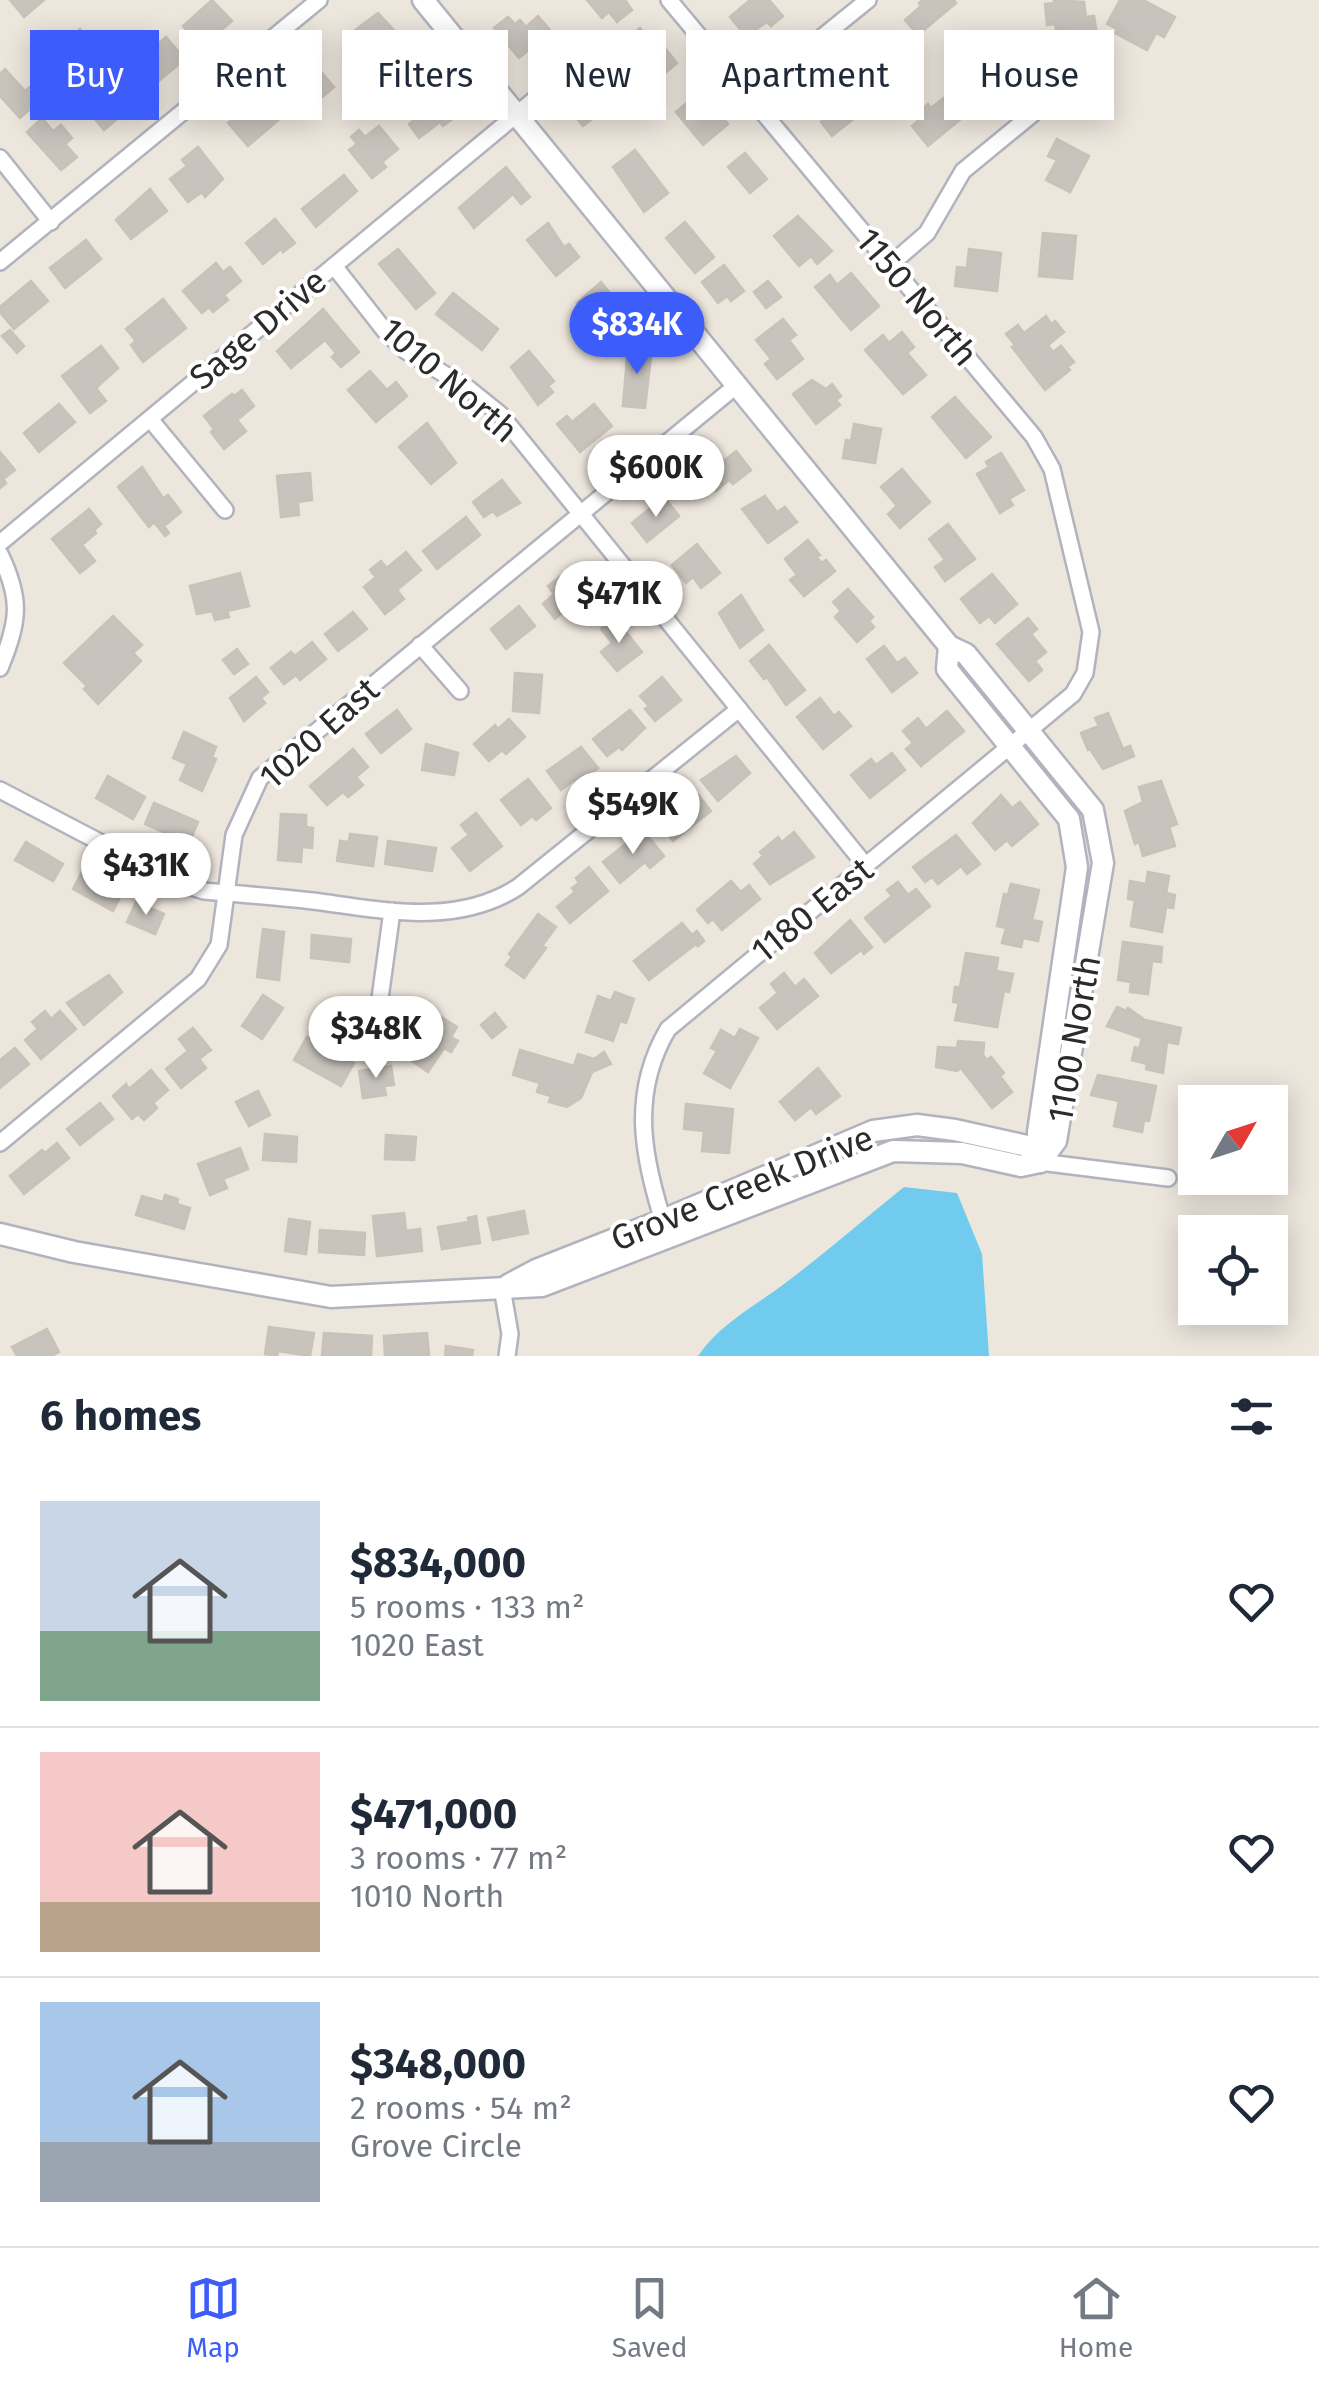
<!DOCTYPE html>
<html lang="en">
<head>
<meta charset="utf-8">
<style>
	body { margin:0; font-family:"Fira Sans",sans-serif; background:#f6f6f7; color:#1f2937; height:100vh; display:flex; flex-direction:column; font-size:38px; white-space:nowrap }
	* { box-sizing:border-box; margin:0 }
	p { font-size:32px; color:#747a83 }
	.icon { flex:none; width:55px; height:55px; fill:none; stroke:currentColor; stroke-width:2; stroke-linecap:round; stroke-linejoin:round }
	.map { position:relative; height:1356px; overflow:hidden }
	.panel { display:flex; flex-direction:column; background:#fff; flex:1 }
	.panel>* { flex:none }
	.banner { position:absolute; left:30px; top:30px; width:1260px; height:90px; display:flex; gap:20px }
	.needle { width:65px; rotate:51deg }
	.tools { position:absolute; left:1178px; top:1085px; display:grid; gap:20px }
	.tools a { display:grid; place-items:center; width:110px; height:110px; border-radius:0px; background:#fff; box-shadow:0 5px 25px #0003; font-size:50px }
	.price { position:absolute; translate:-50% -85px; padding:0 22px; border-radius:35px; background:#fff; color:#222; font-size:32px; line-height:65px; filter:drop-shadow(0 2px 5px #0008) }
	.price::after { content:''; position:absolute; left:50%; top:60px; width:30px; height:22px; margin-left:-15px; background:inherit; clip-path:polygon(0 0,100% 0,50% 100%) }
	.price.active { background:#3d5dfa; color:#fff }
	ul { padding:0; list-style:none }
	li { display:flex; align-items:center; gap:30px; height:250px; padding:0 40px }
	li+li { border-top:2px solid #e0e1e3 }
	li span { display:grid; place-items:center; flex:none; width:280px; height:200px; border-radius:0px; color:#555 }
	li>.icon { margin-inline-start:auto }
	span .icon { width:120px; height:120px; fill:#fffc; stroke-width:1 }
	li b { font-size:42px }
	h2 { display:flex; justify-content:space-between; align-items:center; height:120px; padding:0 40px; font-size:42px }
	.tag { padding:0 35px; border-radius:0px; background:#fff; box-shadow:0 5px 25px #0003; font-size:35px; line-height:90px }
	.tag.active { background:#3d5dfa; color:#fff }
	.menu { display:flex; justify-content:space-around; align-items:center; height:140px; border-top:2px solid #e0e1e3; background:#fff; font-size:28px; color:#747a83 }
	.menu a { display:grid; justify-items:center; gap:5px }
	.menu .active { color:#3d5dfa }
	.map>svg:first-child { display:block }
</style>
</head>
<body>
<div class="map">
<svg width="1319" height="1356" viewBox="0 0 1319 1356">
	<rect width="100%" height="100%" fill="#ede6dd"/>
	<path fill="#70cbef" d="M904,1187L957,1193L982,1254L989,1356H698C720,1323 757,1305 788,1281C828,1251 865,1218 904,1187Z"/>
	<g fill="#c8c3bd" stroke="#c8c2b7" stroke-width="2.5">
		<polygon points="10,0 44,0 24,17"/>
		<polygon points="212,0 232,21 201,47 183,26"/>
		<polygon points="587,0 625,0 632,10 617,22 609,12 602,18"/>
		<polygon points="750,0 769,0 783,16 771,26 767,22 746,36 730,17"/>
		<polygon points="923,0 954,0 956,3 918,35 905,20 921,6 919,3"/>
		<polygon points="1054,0 1084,2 1086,17 1094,16 1097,35 1070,38 1069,28 1056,30 1055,24 1047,25 1045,4 1054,3"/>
		<polygon points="1120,0 1143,0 1175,17 1164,37 1156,33 1147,50 1115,33 1117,29 1107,24"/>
		<polygon points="378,13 407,44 380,65 354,31"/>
		<polygon points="538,16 551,31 519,58 494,28 508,17 515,24 520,20 526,27"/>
		<polygon points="640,28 661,52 665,48 677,63 651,85 618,46"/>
		<polygon points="80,29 91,43 87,46 93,53 77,66 60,46"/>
		<polygon points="1009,33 1018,44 1028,36 1041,53 993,87 973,61"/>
		<polygon points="887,36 900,52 875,71 871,66 864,71 852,56 869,43 872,48"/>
		<polygon points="166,37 185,59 155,84 136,62"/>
		<polygon points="311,60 334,87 309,108 293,89 304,80 297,71"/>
		<polygon points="5,69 25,91 30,87 41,99 20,118 0,96 0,74"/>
		<polygon points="830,76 847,97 854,92 867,108 832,136 821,122 827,117 808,93"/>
		<polygon points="606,80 625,103 604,119 600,113 583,126 572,112"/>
		<polygon points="113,83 129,103 114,115 117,119 104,130 77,97 89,87 97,96"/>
		<polygon points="444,89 462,112 443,126 440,122 419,138 409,124 421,115 417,110"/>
		<polygon points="701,91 713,106 707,112 711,117 718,111 728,124 703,145 676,112"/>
		<polygon points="264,92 284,115 248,146 228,123"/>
		<polygon points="945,97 962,118 928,146 912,126 918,121 914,116 928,104 931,108"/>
		<polygon points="42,118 53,131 61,125 72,138 65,144 77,157 61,170 27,132"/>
		<polygon points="379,126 398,149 382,162 386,167 372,178 349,150 357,144 351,137 359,130 365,137"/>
		<polygon points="1057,139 1089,156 1070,192 1046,180 1057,160 1048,156"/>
		<polygon points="198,147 223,179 205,197 202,192 188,202 170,179 187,166 182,160"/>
		<polygon points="635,150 668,193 644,212 613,167"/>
		<polygon points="745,153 767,179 750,193 728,167"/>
		<polygon points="506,167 530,197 521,204 513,194 474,228 459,208"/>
		<polygon points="344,175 357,191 316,227 302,209"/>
		<polygon points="150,189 167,211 131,239 116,220"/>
		<polygon points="798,216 832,251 817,264 811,256 799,266 774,236"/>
		<polygon points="275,219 295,243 283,252 281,249 263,264 246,243"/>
		<polygon points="685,222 714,257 695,273 666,238"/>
		<polygon points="548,223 564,247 569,244 579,257 556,276 527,240"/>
		<polygon points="1043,233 1076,236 1072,279 1039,276"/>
		<polygon points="86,240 101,259 65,288 50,268"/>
		<polygon points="398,249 435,293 416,309 379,264"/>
		<polygon points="969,249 1001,253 997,291 955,286 957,267 967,268"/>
		<polygon points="216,263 223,272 230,267 241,281 224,295 228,300 213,312 209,307 202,313 183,291"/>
		<polygon points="724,265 744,291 731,301 727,296 718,303 702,282"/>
		<polygon points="851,273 879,306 851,330 815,287 830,275 837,285"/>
		<polygon points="31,281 48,301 14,329 0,312 0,307"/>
		<polygon points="768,281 781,297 766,308 754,292"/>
		<polygon points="601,282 613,297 608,301 628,325 609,341 577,303"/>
		<polygon points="453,293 498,329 482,350 436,314"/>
		<polygon points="163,299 186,328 143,362 131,345 136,341 126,329"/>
		<polygon points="323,309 359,352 341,367 332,357 336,353 325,340 291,368 277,351"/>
		<polygon points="1046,316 1051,324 1055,321 1064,332 1048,345 1053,352 1061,346 1074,362 1067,367 1070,370 1045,390 1012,347 1015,345 1006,334 1018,325 1024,333"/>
		<polygon points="783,319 796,335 789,340 803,359 777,379 765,364 771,359 756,340"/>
		<polygon points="10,330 24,346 17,353 2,336"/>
		<polygon points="902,332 914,347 907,353 926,375 903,394 865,350 883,335 889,343"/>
		<polygon points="101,346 118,368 96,388 106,401 90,413 62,376"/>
		<polygon points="628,346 652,348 645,408 623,406"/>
		<polygon points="529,351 554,381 548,386 553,392 538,405 511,367"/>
		<polygon points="370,371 387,390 396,382 407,396 376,422 348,390"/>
		<polygon points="812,380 826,389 832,384 841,396 836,400 840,405 816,424 793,394"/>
		<polygon points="242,390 254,406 237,420 246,431 224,449 211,432 214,429 204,416 232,394 234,396"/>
		<polygon points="955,397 991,437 966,458 932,417"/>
		<polygon points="59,404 75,422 39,452 24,433"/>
		<polygon points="594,404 612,426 580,452 557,424 567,416 572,422"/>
		<polygon points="427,423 456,463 431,484 399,447"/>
		<polygon points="854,424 881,429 875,463 843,458 846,440 851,441"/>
		<polygon points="712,446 724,461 736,451 751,470 733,484 729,480 716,491 692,461"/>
		<polygon points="0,452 15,470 3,479 6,483 0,488"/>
		<polygon points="1001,453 1024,490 1009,499 1013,505 1000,513 977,474 989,467 986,462"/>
		<polygon points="142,467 163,498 168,495 181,512 164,526 169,533 165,536 154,522 149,527 118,487"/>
		<polygon points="902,469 930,502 900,528 888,514 897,506 881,487"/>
		<polygon points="310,473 312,500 298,502 299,515 281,517 277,476"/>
		<polygon points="502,480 520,503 497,516 493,511 484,517 473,502"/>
		<polygon points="765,496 777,512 785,507 797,522 768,543 742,509"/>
		<polygon points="664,497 679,516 647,542 632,523"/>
		<polygon points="89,509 101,524 94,530 96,533 82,545 95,561 80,573 52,539"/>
		<polygon points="466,517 480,535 437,569 423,551"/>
		<polygon points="948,524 975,559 945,581 935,567 945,560 929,539"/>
		<polygon points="808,540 820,555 816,557 822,563 826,560 835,571 804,596 790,580 797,575 785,559"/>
		<polygon points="697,544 720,573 701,588 693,577 686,583 672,565"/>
		<polygon points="406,552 421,570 397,590 404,599 385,614 364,587 376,577 370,570 381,561 387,568"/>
		<polygon points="576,564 592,585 555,619 543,604 554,594 548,586"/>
		<polygon points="240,573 249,606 227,611 229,617 215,620 212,611 197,614 190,586"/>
		<polygon points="992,574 1017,604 995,623 989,616 980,623 961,599"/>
		<polygon points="848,589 873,617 869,621 874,627 857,642 835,617 841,611 833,602"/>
		<polygon points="741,595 763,630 740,648 719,613"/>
		<polygon points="519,606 535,626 506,649 491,629"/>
		<polygon points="353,612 367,629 338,651 325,634"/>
		<polygon points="113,616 142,645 133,653 141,661 98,704 84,689 87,686 64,663"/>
		<polygon points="615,618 642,652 617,671 601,652 612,643 601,629"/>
		<polygon points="1028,618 1037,629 1031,634 1046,652 1035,661 1042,670 1029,681 997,644"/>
		<polygon points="312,642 326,659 300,680 296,675 284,684 271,668 291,652 295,656"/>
		<polygon points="769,645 805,690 786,705 767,677 764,679 750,661"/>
		<polygon points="884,646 897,663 905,658 917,673 892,692 867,659"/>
		<polygon points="237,649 248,664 234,674 223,660"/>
		<polygon points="515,673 542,675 539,713 513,711"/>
		<polygon points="256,677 268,692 261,698 265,703 244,721 230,698"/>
		<polygon points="662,677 681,700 655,721 645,709 649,706 640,696"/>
		<polygon points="820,698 834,716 839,712 851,726 823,749 797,717"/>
		<polygon points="397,710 411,729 381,753 366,734"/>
		<polygon points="630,710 645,728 622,750 619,747 607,756 593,739"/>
		<polygon points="947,711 964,731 921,766 906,749 913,743 903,731 918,718 926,729"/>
		<polygon points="1108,713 1123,749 1130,746 1134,756 1103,769 1090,749 1088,750 1081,733 1099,726 1095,718"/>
		<polygon points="509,719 525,737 506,754 502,750 489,761 474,744 495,725 498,729"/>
		<polygon points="184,732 216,747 212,757 216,759 202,791 180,780 187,764 173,758"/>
		<polygon points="426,744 458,753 454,775 422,770"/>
		<polygon points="581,747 598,768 577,784 574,780 561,790 547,771"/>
		<polygon points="353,749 368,767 356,777 363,785 348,797 343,792 327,805 310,786"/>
		<polygon points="892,753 905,770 870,798 851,775 871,759 876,765"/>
		<polygon points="736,756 750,773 718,801 701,780"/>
		<polygon points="108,776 145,797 133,819 96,798"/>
		<polygon points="528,779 551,808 536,820 532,816 521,825 501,800"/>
		<polygon points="1161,781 1177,824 1169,827 1175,846 1143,856 1139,842 1135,844 1125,811 1143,802 1139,787"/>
		<polygon points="695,791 711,811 673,841 659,823"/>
		<polygon points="1001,795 1012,808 1020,802 1038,824 1012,846 1007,840 995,850 973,823"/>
		<polygon points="154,803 198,822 189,843 145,824"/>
		<polygon points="476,813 502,846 470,871 452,848 469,835 461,825"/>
		<polygon points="281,814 306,815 306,827 313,828 312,848 302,847 301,862 278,860"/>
		<polygon points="643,830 664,856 650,868 645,862 620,883 603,862"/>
		<polygon points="794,832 814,857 770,884 754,864 763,856 760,852 778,837 782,842"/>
		<polygon points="350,834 377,837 373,866 337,861 340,841 349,842"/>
		<polygon points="956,835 980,864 967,874 961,866 938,884 932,877 925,882 913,867"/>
		<polygon points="388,841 436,848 432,871 385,864"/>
		<polygon points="26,842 63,864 53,881 15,860"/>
		<polygon points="589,867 608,891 570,923 557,907 575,892 572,888 579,883 576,878"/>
		<polygon points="82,872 122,893 113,911 73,889"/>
		<polygon points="1148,872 1169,876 1166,893 1175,895 1173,908 1166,907 1162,932 1131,926 1135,900 1128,899 1130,881 1146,884"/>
		<polygon points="731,881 741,892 749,885 760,899 722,930 713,919 708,923 697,910"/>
		<polygon points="898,882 908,895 916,889 930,906 885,942 865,918 892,896 887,890"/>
		<polygon points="1011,884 1039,890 1032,920 1042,922 1038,941 1023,938 1021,947 1002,943 1006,928 997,926 1004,894 1008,895"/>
		<polygon points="136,902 164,914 155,934 127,922"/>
		<polygon points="538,914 556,927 542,946 546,948 524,978 506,965 512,957 509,954"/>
		<polygon points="850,920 872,947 864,954 861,950 831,973 815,953"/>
		<polygon points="682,923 692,935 697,931 704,941 698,946 696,944 649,980 634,961"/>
		<polygon points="263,929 284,932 279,980 257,977"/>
		<polygon points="312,935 351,939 349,962 311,958"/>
		<polygon points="1123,942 1162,947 1161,962 1152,961 1148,994 1130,992 1131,982 1118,980"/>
		<polygon points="966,953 998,958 996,971 1013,974 1009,992 1004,991 997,1027 955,1020 959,1003 953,1002 955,987 960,987"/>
		<polygon points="784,973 795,987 804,979 818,996 777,1029 760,1008 778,993 771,984"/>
		<polygon points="109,975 122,992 84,1025 67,1003"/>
		<polygon points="615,992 634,999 626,1023 620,1021 613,1041 586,1032 598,996 611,1001"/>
		<polygon points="263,995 283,1008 262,1039 242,1026"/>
		<polygon points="1117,1007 1126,1011 1128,1008 1145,1020 1181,1028 1178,1044 1167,1042 1163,1073 1146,1069 1147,1064 1132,1060 1135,1047 1139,1049 1142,1038 1107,1026"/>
		<polygon points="45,1011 51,1019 60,1011 76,1029 41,1059 25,1040 38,1029 32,1022"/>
		<polygon points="495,1013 506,1027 492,1038 481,1025"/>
		<polygon points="438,1015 457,1027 451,1037 458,1041 451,1052 444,1048 428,1072 409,1059"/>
		<polygon points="193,1028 211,1050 199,1059 206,1068 181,1088 166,1069 188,1051 179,1039"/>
		<polygon points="740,1029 758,1038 730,1088 704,1073 717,1051 711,1048 721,1030 735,1038"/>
		<polygon points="307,1037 354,1063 341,1086 294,1060"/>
		<polygon points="958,1041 984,1043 983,1055 987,1060 991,1057 1004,1073 1000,1076 1012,1092 992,1108 961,1068 957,1071 936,1067 938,1047 957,1048"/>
		<polygon points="15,1048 29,1064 0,1088 0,1060"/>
		<polygon points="520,1050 574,1066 578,1054 594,1059 604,1052 611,1064 592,1072 581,1098 567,1107 549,1102 551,1096 537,1092 540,1083 513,1075"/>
		<polygon points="391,1066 394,1085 384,1086 386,1095 363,1098 359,1071"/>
		<polygon points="818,1068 840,1096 816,1114 811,1107 795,1120 780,1102"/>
		<polygon points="151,1070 168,1090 153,1103 157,1108 144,1120 138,1114 132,1119 113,1096 126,1084 129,1089"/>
		<polygon points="1098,1075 1156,1086 1149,1121 1144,1120 1142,1132 1114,1126 1119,1101 1091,1095"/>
		<polygon points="258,1091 270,1115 249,1126 236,1102"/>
		<polygon points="100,1103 113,1119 80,1145 67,1129"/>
		<polygon points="686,1104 733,1109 729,1153 702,1151 704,1131 684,1129"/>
		<polygon points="265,1134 297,1137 296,1162 263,1160"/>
		<polygon points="386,1135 416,1137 414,1160 385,1159"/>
		<polygon points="57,1143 69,1158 24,1194 10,1176 42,1150 45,1153"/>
		<polygon points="240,1148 248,1169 223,1179 227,1188 210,1195 198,1164"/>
		<polygon points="165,1195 178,1199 177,1204 190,1208 184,1229 136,1215 142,1196 163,1202"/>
		<polygon points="524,1211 528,1233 493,1240 488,1218"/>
		<polygon points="404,1213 406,1231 420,1229 422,1251 377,1256 373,1216"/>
		<polygon points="476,1216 480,1243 442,1249 438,1227 469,1222 468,1218"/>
		<polygon points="289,1219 310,1222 306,1254 285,1251"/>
		<polygon points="320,1230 365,1233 364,1255 319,1252"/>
		<polygon points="269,1327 314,1333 310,1356 278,1351 277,1356 265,1354"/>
		<polygon points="47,1329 59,1352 51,1356 17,1356 12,1347"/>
		<polygon points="324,1333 372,1336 371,1356 322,1356"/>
		<polygon points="427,1333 429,1355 385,1356 384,1336"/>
		<polygon points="446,1346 473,1350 472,1356 445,1356"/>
	</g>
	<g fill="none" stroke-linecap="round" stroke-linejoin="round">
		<g stroke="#b1b3bf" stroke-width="20">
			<g id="minor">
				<polyline points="749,96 868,0"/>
				<polyline points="0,158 51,222"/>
				<polyline points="0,262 319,0"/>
				<polyline points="890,265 927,233 963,171 1052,98 1081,91"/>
				<polyline points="334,266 385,331 406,351 469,389 500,414 866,866"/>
				<polyline points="150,419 225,510"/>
				<polyline points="0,543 587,56"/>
				<path d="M0,554C22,600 19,621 0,668"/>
				<polyline points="420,645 460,691"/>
				<path d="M0,790L176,882L204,891C241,894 277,897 313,901C382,910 456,927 518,887L739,709"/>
				<polyline points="378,1013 392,911"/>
				<polyline points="0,1143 198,979 219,945 234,835 260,778 737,385"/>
				<polyline points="1040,1162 1168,1178"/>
				<path d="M666,1230C643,1160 629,1095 668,1029L1073,694L1085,673L1091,632L1052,469L1034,437L669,0"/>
				<polyline points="502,1288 510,1334 507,1356"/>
			</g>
		</g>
		<g stroke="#b1b3bf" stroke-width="25">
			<g id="tertiary">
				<polyline points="423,0 949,646 966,654 1093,810 1103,863 1056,1141 1040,1162"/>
				<polyline points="949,646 947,669 1069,819 1077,867 1038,1132 1040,1160"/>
				<polyline points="0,1234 74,1252 331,1297 542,1286 893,1151 962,1153 1021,1166 1040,1162"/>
				<polyline points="508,1285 536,1270 663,1220 873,1131 917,1125 955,1130 1027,1146 1040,1162"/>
			</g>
		</g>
		<use href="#minor" stroke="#fff" stroke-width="15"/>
		<use href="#tertiary" stroke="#fff" stroke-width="20"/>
	</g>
	<g text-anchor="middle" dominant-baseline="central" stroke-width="8" stroke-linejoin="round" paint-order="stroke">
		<g font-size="35" fill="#2b2b2b" stroke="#fff">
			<text transform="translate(917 297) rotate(50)">1150 North</text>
			<text transform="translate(258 329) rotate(-40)">Sage Drive</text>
			<text transform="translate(449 380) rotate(41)">1010 North</text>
			<text transform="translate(319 733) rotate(-42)">1020 East</text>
			<text transform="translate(812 910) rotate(-39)">1180 East</text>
			<text transform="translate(1074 1039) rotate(-80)">1100 North</text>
			<text transform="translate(742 1188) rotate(-22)">Grove Creek Drive</text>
		</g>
	</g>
</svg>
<div class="tools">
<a><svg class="needle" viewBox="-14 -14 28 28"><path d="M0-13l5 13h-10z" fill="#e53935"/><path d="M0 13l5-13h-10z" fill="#747a83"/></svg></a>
<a><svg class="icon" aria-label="locate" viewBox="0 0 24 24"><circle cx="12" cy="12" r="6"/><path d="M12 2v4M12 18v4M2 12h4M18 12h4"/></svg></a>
</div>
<b class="price active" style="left:637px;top:377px">$834K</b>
<b class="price" style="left:656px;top:520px">$600K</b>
<b class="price" style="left:619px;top:646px">$471K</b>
<b class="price" style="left:633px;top:857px">$549K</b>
<b class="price" style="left:146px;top:918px">$431K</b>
<b class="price" style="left:376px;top:1081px">$348K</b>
<div class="banner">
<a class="tag active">Buy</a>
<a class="tag">Rent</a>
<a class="tag">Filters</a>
<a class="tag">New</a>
<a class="tag">Apartment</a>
<a class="tag">House</a>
</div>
</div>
<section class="panel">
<h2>6 homes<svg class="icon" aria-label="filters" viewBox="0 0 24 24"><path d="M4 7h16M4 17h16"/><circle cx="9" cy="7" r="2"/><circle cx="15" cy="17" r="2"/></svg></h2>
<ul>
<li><span style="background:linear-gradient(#c9d6e8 65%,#7fa58c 0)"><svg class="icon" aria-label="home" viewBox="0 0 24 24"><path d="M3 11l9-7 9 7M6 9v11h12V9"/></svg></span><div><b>$834,000</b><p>5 rooms · 133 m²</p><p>1020 East</p></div><svg class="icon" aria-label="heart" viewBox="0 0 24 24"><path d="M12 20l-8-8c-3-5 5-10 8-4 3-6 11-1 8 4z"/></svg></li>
<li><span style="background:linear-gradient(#f6c9c9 75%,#b9a48a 0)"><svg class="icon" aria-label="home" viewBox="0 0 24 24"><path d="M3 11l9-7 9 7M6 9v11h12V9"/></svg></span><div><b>$471,000</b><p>3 rooms · 77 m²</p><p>1010 North</p></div><svg class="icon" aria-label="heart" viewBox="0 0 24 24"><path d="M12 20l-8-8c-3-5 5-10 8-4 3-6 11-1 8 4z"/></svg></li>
<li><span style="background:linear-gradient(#a9c7e8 70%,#9aa5b1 0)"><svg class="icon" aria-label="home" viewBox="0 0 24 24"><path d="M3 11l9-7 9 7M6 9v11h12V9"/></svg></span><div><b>$348,000</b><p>2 rooms · 54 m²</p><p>Grove Circle</p></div><svg class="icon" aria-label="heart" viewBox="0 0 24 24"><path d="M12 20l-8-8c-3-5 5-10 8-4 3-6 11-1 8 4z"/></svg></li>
</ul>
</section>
<nav class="menu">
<a class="active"><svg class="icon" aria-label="map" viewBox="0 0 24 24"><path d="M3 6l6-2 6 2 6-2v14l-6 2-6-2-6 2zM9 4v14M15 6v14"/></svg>Map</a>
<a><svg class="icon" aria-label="saved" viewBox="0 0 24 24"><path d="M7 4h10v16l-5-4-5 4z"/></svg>Saved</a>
<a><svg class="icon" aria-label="home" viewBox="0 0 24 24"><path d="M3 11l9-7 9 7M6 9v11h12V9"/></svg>Home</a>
</nav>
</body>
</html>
